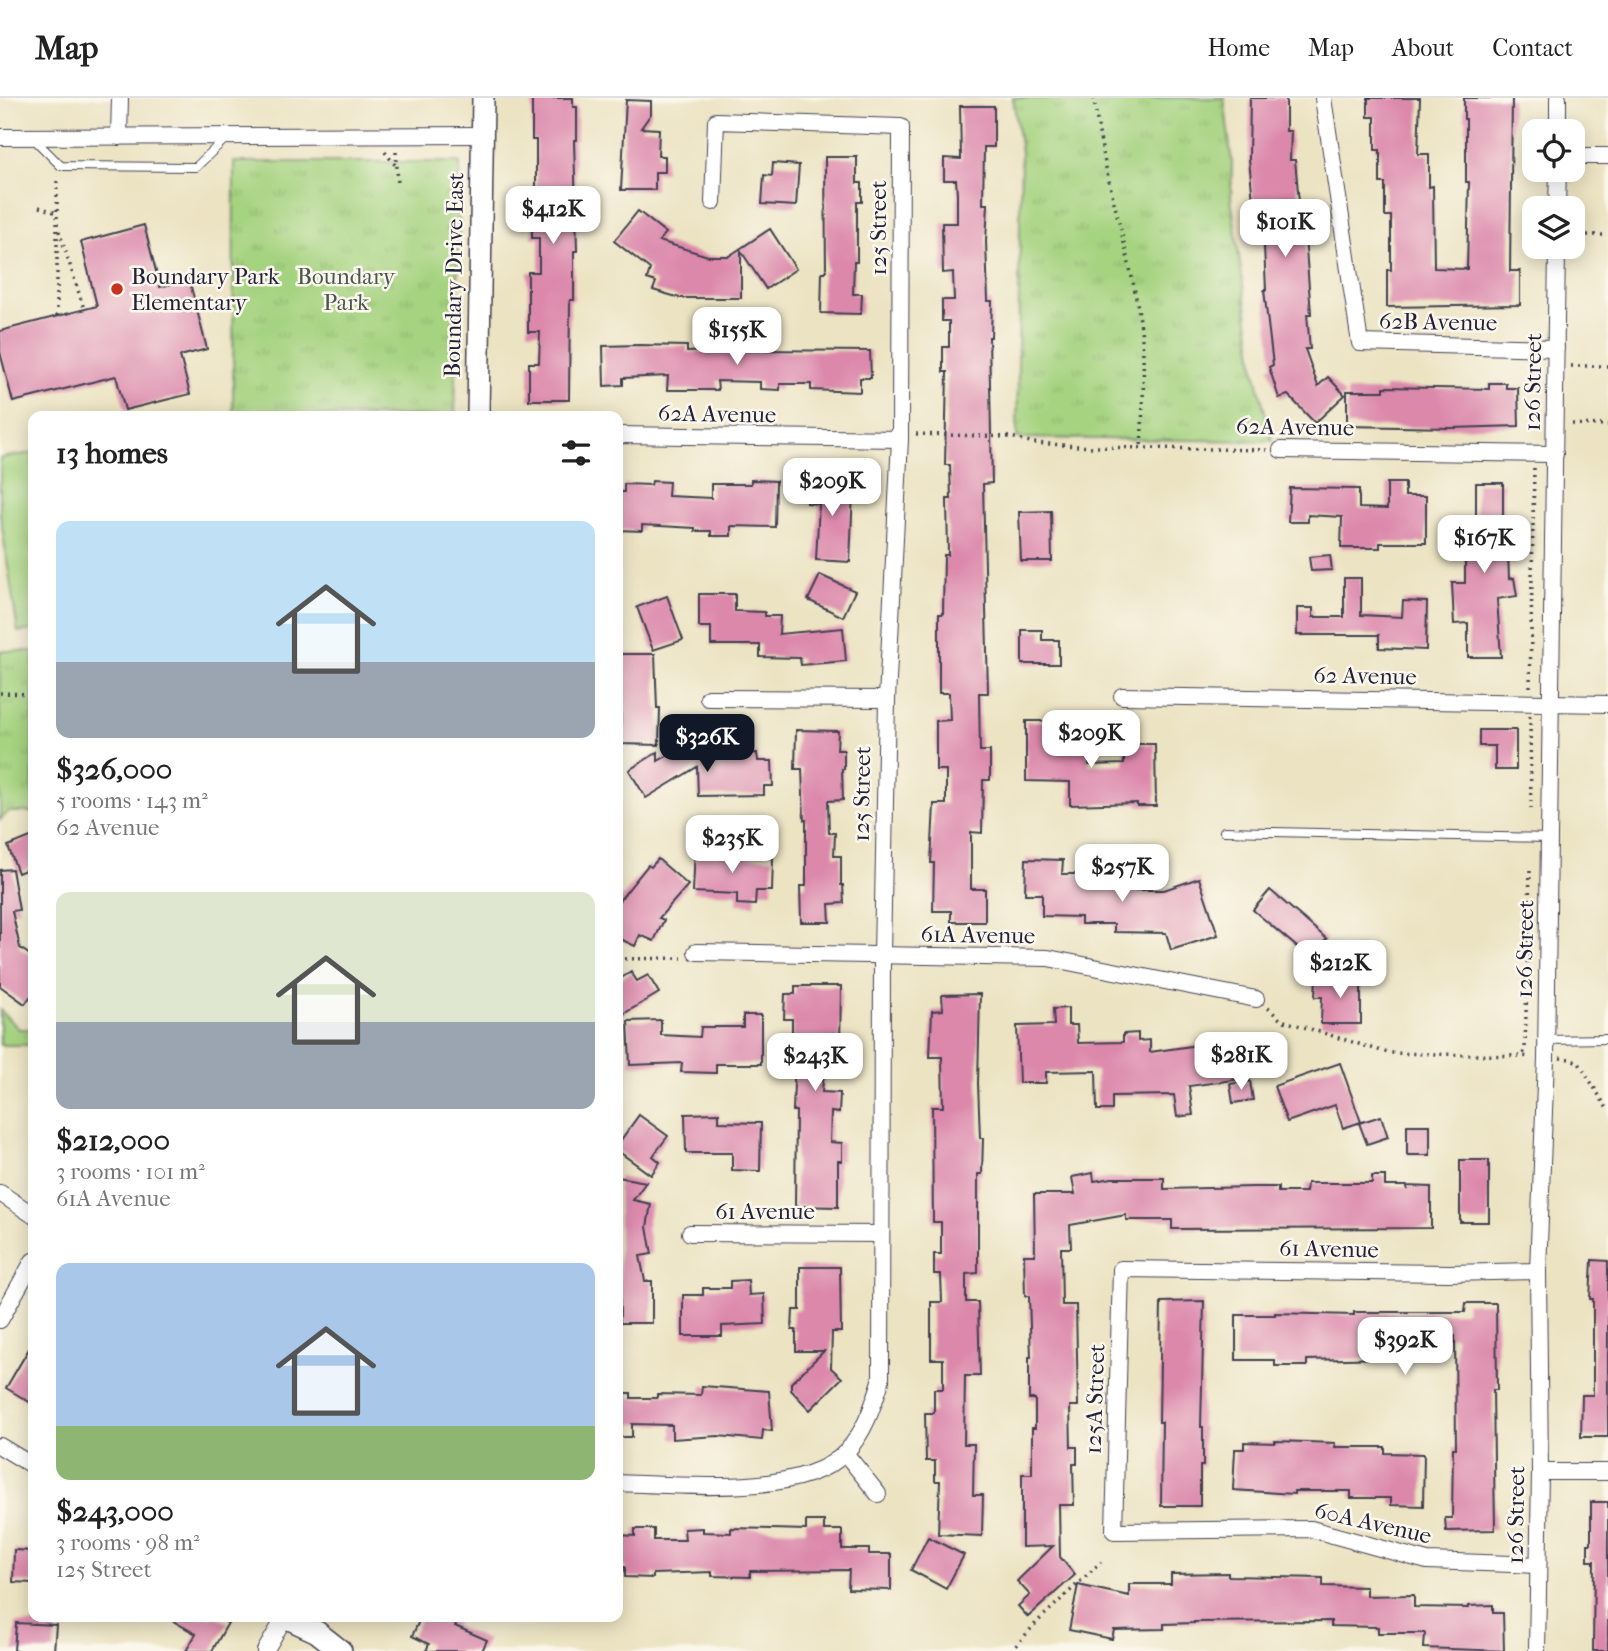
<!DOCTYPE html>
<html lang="en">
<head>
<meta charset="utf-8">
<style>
	body { margin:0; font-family:"IM FELL French Canon",serif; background:#f6f6f6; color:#222; height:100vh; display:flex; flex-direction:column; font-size:26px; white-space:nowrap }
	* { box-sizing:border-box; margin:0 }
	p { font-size:23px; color:#767676 }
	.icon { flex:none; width:38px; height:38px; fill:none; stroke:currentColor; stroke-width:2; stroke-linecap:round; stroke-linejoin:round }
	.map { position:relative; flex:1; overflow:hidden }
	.details { position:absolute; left:28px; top:313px; width:595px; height:1211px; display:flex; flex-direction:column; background:#fff; border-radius:14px; box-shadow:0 4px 18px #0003 }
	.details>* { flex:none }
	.fabs { position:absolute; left:1522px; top:21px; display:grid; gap:14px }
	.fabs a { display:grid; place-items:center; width:63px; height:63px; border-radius:14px; background:#fff; box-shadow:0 4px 18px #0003; font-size:35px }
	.price { position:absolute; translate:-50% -60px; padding:0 16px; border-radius:14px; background:#fff; color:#222; font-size:23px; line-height:46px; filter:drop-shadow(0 2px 4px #0008) }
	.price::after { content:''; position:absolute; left:50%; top:42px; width:21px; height:16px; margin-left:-10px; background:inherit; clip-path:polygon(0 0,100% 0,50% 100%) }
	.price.on { background:#111827; color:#fff }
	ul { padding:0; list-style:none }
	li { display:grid; align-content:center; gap:14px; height:371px; padding:0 28px }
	li span { display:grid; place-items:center; height:217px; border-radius:14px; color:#555 }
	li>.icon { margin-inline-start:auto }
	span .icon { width:126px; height:126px; fill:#fffc; stroke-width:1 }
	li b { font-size:30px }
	h2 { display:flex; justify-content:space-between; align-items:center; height:84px; padding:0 28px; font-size:30px }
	header { display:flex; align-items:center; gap:42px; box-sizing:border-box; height:98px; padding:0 35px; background:#fff; border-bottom:2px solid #e0e0e0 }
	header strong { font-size:33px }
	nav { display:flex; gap:38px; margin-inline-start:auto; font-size:24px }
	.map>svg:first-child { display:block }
</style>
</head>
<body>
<header>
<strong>Map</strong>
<nav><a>Home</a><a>Map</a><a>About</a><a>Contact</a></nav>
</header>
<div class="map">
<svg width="1608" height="1553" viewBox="0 0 1608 1553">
	<defs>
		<pattern id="park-tufts" width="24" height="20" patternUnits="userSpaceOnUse" patternTransform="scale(1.75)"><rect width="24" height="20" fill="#a6d380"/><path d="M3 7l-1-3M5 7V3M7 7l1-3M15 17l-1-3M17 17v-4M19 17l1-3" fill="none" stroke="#8fb570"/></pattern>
	</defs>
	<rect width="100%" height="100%" fill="#fbf7ec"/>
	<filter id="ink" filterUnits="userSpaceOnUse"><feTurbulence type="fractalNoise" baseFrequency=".0143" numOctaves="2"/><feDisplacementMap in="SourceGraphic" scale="14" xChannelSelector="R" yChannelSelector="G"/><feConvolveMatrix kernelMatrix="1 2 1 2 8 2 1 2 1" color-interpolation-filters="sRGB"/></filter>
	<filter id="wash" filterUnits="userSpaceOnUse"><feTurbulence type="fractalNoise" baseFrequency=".00686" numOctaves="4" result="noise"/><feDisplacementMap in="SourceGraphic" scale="28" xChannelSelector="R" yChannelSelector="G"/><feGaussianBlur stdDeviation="1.57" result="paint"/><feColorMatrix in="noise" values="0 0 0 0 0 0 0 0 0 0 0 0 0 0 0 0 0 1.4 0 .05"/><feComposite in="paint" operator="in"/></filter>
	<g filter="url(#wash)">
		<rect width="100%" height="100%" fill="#ece3c2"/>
		<polygon fill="#a6d380" stroke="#647a5e" stroke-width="2" points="33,355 33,532 18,534 0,416 0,360"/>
		<g fill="url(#park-tufts)" stroke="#647a5e" stroke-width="2">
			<polygon points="1013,0 1224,0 1232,65 1231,100 1255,273 1272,343 1017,340 1021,54"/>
			<polygon points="234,64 460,64 455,318 233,318"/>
			<polygon points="0,553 33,553 33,714 8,714 0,722"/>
			<polygon points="0,912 19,931 33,931 33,947 0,947"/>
		</g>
		<g id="blocks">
			<g fill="#dc88ab">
				<polygon points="532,0 573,0 573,9 577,9 577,42 574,42 577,153 574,153 574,202 570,202 569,302 529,302 529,265 539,265 540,234 528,234 528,174 539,174 539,140 532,140 532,117 536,117 536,42 532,42"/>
				<polygon points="1250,0 1286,0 1286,33 1291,33 1290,62 1295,62 1301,125 1304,125 1311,216 1307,216 1310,251 1305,251 1318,288 1328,279 1345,297 1315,325 1288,297 1279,300 1269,269 1273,267 1264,192 1266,192 1263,125 1255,125 1249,61"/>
				<polygon points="1368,0 1420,0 1418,56 1429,56 1429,89 1433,88 1434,170 1467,171 1469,84 1466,84 1466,21 1464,21 1464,0 1512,0 1510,173 1520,173 1520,207 1387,209 1387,172 1391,172 1391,118 1385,118 1385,85 1380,85 1380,52 1375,52 1375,19 1368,19"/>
				<polygon points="626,2 651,3 651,16 641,30 659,31 658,58 665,58 665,74 655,74 655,92 621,92"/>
				<polygon points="960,8 994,8 994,49 984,49 983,106 988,106 986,143 988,203 992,203 991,239 989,239 992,385 983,386 988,595 979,595 980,653 990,653 990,682 983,682 982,735 971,734 971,791 985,791 985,824 951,824 951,813 933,813 934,765 931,765 934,706 946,706 946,672 936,672 936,623 950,622 949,595 939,595 939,516 943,516 944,457 948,457 947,401 951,401 950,367 945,367 947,274 943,274 943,249 949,249 949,223 942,223 942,202 954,202 953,174 943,175 942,125 957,125 957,96 956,82 944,82 944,60 961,61"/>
				<polygon points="825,59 857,59 857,85 862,85 862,104 857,104 857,164 854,164 853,196 862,196 861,216 821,215 822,174 826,174"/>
				<polygon points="773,65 799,67 796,108 762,106 764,77 772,78"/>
				<polygon points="638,113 666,135 659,143 708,158 729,158 770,131 796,171 766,191 741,153 741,200 680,200 653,192 656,184 647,181 650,171 614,143"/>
				<polygon points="144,127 160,189 189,181 207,251 180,258 190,296 125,312 116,278 13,304 0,254 0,233 97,208 81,144"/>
				<polygon points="639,247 687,248 687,254 743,252 870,253 871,280 860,280 860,294 811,292 811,286 780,286 780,292 760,291 760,284 717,283 718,292 667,292 668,278 623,280 623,287 604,288 603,248"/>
				<polygon points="1489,285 1506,285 1506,290 1518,290 1519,328 1451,330 1347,328 1347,293 1384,293 1384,289 1489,291"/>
				<polygon points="809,377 841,379 840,392 853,393 850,464 816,462 819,406 807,405"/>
				<polygon points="751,382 776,383 775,429 731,428 731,438 711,438 711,433 695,433 695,430 642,427 642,433 618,432 618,394 624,394 624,386 651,387 652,383 669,384 668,398 711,400 711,386 751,386"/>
				<polygon points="1387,385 1405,385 1405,398 1426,398 1426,445 1380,445 1380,450 1341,450 1342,419 1308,417 1308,424 1288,424 1290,390 1359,391 1359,410 1387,411"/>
				<polygon points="1476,385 1503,385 1503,454 1508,454 1509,481 1514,480 1517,498 1497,501 1501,559 1468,559 1468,525 1454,526 1452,485 1465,485 1465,431 1476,430"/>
				<polygon points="1051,413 1052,463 1021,463 1019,414"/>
				<polygon points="1330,457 1332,472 1311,473 1309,459"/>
				<polygon points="820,477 855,493 843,519 808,502"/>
				<polygon points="1344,480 1361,480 1361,517 1402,519 1403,503 1427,504 1426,552 1379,550 1379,537 1297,537 1297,510 1313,510 1313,519 1344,519"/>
				<polygon points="699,496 735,496 735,513 765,514 765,518 780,518 779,536 843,530 846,563 801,567 800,560 760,559 760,547 711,547 711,529 699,529"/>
				<polygon points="667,498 683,542 653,552 637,509"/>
				<polygon points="1022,532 1042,532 1042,542 1059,542 1059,566 1022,566"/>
				<polygon points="619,556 655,556 657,610 660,610 659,647 620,646 621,592"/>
				<polygon points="1026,623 1045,623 1045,639 1065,639 1065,649 1089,649 1089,667 1124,666 1124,646 1155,646 1156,708 1137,708 1137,705 1070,707 1070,684 1026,683"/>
				<polygon points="796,632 838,633 837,652 844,652 844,671 842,671 843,702 828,703 829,735 835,735 834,758 841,758 841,787 843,787 844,805 829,806 830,824 801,824 800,788 806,788 806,722 804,722 802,671 795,671"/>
				<polygon points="1479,632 1516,632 1516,672 1495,672 1495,648 1479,648"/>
				<polygon points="677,652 682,660 738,660 738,656 757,655 758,663 772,663 773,688 764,688 764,697 698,698 697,669 646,700 629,672 658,654 658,663"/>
				<polygon points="33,738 33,769 18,775 8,748"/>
				<polygon points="695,750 728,752 728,759 773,760 772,793 756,793 755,807 737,806 737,796 693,794"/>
				<polygon points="658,761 688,787 659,820 664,822 654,843 640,837 635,848 618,840 618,804 648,767 651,769"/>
				<polygon points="1026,761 1063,762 1062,776 1108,776 1108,792 1164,792 1199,780 1218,837 1171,852 1166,835 1114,834 1114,826 1081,826 1081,819 1042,818 1042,796 1025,796"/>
				<polygon points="12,771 19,812 12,813 20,850 33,859 33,895 25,906 0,888 0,772"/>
				<polygon points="1270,792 1327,841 1310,860 1253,812"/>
				<polygon points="631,874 637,883 648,877 659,895 618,919 618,882"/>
				<polygon points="1316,879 1361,880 1361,926 1321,926 1322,899 1315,899"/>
				<polygon points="795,888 841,888 840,949 826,949 822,994 840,995 839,1015 831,1014 830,1044 842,1045 842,1063 838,1063 838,1109 795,1108 796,1013 793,1013 795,958 792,958 792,921 784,921 785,896 795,896"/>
				<polygon points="980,896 978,985 980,1040 983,1040 982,1076 978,1076 978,1175 966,1176 966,1204 978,1204 980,1278 965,1278 964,1346 974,1346 973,1397 983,1397 982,1438 938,1436 940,1383 935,1383 935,1363 926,1363 925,1315 934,1315 934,1291 943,1291 943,1261 931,1261 931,1204 942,1204 941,1176 934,1176 934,1156 941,1156 941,1124 933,1124 932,1009 943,1009 942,959 930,959 932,913 943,912 942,897"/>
				<polygon points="1068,910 1068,927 1077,927 1078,945 1123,944 1123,936 1138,935 1138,943 1150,942 1150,954 1219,944 1221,956 1236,953 1241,981 1189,988 1193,1017 1177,1019 1174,997 1112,998 1112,1012 1097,1012 1096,973 1046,974 1046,985 1019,985 1017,928 1054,927 1053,911"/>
				<polygon points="743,917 761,917 761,966 716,966 716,975 681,974 682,965 630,967 628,923 661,922 661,937 700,939 701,929 743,929"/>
				<polygon points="1340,965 1361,1024 1343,1030 1335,1007 1287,1024 1274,988"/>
				<polygon points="1250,983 1253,1002 1233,1005 1230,986"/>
				<polygon points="719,1015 719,1024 761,1025 760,1073 732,1072 732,1055 686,1055 685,1016"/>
				<polygon points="639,1017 668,1038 653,1058 660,1064 651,1077 618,1053 618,1046"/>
				<polygon points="1381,1018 1388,1039 1367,1046 1359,1025"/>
				<rect x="1407" y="1027" width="23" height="30"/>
				<rect x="1460" y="1062" width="29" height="62"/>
				<polygon points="1093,1075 1094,1083 1112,1080 1164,1080 1164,1091 1254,1089 1278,1089 1278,1094 1306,1094 1307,1085 1372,1085 1372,1078 1385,1078 1385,1088 1406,1088 1407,1092 1407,1088 1431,1089 1431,1130 1172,1131 1172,1122 1126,1122 1126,1117 1070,1127 1071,1150 1061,1150 1062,1207 1076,1207 1078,1308 1070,1308 1071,1349 1077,1349 1077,1366 1073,1366 1074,1407 1059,1407 1060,1459 1075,1477 1028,1519 1018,1508 1030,1497 1017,1483 1053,1448 1022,1449 1022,1376 1032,1376 1032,1330 1035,1330 1035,1301 1029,1301 1029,1259 1031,1259 1029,1198 1025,1198 1024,1157 1035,1157 1034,1096 1075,1096 1072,1079"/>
				<polygon points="618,1079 646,1084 633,1102 651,1106 647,1129 652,1156 640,1158 645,1183 652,1183 652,1225 620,1225"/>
				<polygon points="1592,1162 1608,1163 1608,1339 1581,1339 1582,1297 1593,1297 1593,1201 1590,1201"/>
				<polygon points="800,1169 840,1169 841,1234 832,1234 831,1270 842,1280 810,1312 791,1292 791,1285 824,1253 796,1253 796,1232 792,1232 793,1212 800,1212"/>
				<polygon points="748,1182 749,1197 764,1196 765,1226 722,1228 722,1238 683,1238 683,1197 703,1197 703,1190 730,1190 730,1183"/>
				<polygon points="1204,1203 1201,1329 1203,1329 1203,1368 1200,1368 1200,1408 1161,1408 1162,1324 1159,1324 1161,1204"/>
				<polygon points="1466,1205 1496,1205 1497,1292 1493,1292 1495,1432 1446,1433 1445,1420 1452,1420 1453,1350 1456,1350 1455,1238 1425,1238 1425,1259 1307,1262 1307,1268 1275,1268 1275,1262 1236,1262 1236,1217 1275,1217 1275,1215 1354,1217 1354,1214 1465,1214"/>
				<polygon points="33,1244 33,1306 6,1290"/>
				<polygon points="702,1288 769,1293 772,1333 763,1332 762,1342 718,1338 672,1341 672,1327 632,1326 632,1339 618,1339 618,1295 631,1295 631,1300 657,1300 657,1296 701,1297"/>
				<polygon points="1275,1343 1335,1345 1335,1349 1385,1349 1385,1355 1424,1356 1423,1408 1391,1407 1391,1400 1351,1400 1351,1393 1294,1393 1294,1396 1233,1392 1235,1351 1244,1351 1244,1344 1275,1345"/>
				<polygon points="1591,1404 1608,1404 1608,1553 1593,1553 1594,1463 1588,1463 1588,1446 1591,1446"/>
				<polygon points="806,1423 824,1423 824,1432 842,1432 842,1451 869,1451 869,1456 891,1456 891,1492 848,1491 849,1472 750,1473 750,1479 712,1478 712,1474 653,1476 653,1480 625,1479 625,1469 618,1469 618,1437 635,1438 635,1431 654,1431 654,1442 685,1442 684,1431 703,1430 703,1434 731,1435 731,1430 806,1432"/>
				<polygon points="928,1439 964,1457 946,1491 911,1472"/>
				<polygon points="14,1452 33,1453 33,1485 13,1484"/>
				<polygon points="1228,1475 1228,1478 1323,1480 1323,1488 1366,1489 1366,1498 1414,1497 1414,1509 1468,1510 1468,1508 1493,1507 1493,1515 1503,1515 1504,1553 1424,1550 1425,1535 1378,1535 1378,1529 1331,1528 1331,1523 1194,1524 1194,1525 1164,1526 1164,1531 1114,1532 1112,1541 1069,1532 1078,1487 1129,1498 1129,1486 1171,1486 1171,1476"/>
				<polygon points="166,1519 217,1519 228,1525 212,1553 186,1553 196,1536"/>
				<polygon points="421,1519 460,1519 455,1528 487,1542 482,1553 426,1553 429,1546 412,1538"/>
				<polygon points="16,1525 56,1527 54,1553 14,1553"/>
			</g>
		</g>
	</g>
	<g filter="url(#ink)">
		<use href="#blocks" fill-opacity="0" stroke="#403f4f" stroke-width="2"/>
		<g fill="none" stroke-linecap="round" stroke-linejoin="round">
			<g stroke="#403f4f" stroke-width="10">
				<g id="service">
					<polyline points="34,41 61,68 196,69 226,40"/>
					<polyline points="1224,733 1549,740"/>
					<polyline points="1546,942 1608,941"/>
				</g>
			</g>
			<g stroke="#403f4f" stroke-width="18">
				<g id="minor">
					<polyline points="1323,0 1360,245 1556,250"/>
					<polyline points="1558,0 1558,33"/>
					<polyline points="0,39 483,37"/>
					<polyline points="119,39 120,0"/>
					<polyline points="1573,58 1608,58"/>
					<polyline points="1557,110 1558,72"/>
					<polyline points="618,337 900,341"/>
					<polyline points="1281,352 1555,356"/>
					<polyline points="1122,598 1608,606"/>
					<polyline points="708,600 887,601"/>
					<polyline points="696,854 1048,860 1256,901"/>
					<polyline points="0,1095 33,1117"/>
					<polyline points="690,1135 881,1136"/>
					<polyline points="1538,1173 1449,1175 1121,1171 1114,1433 1311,1431 1427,1463 1538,1467"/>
					<polyline points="0,1222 33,1163"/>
					<polyline points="0,1348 33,1368"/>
					<polyline points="845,1355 878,1396"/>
					<polyline points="1540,1374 1608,1374"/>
					<path d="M618,1385C677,1387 803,1400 846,1354C865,1334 873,1308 881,1283L882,858L887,601L900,341L901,29L716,23L713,104"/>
					<polyline points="265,1553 285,1519"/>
					<polyline points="1537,1553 1540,1374 1538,1173 1546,960 1557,149"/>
				</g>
			</g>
			<g stroke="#403f4f" stroke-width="24">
				<g id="tertiary">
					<polyline points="478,318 483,0"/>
					<polyline points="285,1519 317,1534 341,1553"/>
				</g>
			</g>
			<g stroke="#403f4f" stroke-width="3.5" stroke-dasharray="2 5" stroke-linecap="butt">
				<path d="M1094,0C1102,73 1127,143 1139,216C1146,260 1143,306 1141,351"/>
				<polyline points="385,54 396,68"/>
				<polyline points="396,54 398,86"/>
				<polyline points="39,109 57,115"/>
				<polyline points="59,133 84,211"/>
				<polyline points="1573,137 1608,137"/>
				<polyline points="57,218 57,80"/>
				<polyline points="1571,268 1608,268"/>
				<polyline points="1572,326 1608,327"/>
				<polyline points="916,336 1011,339 1034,345 1092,349 1268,352"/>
				<polyline points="1530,589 1534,370"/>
				<polyline points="0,595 33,596"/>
				<polyline points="1530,618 1531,712"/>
				<polyline points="1530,772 1525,951 1522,958 1531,959"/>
				<polyline points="618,861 682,860"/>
				<polyline points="1268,910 1281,922 1388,955 1522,958"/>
				<polyline points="1560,960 1571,961 1579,965 1608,1012"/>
				<polyline points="1011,1553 1038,1523 1101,1464"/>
			</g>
			<use href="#service" stroke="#fff" stroke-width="8"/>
			<use href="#minor" stroke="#fff" stroke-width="16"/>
			<use href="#tertiary" stroke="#fff" stroke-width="21"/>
		</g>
	</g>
	<circle fill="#c8321e" stroke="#fbf7ec" stroke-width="2.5" cx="117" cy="191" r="7"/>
	<g text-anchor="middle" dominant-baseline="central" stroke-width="5" stroke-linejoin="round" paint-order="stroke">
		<g font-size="23" fill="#22223b" stroke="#fbf7ec">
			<text transform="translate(878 130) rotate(-90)">125 Street</text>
			<text transform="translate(454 177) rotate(-89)">Boundary Drive East</text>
			<text transform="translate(1438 224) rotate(1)">62B Avenue</text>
			<text transform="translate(1533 284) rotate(-89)">126 Street</text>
			<text transform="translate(717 316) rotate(1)">62A Avenue</text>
			<text transform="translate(1295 329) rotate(1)">62A Avenue</text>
			<text transform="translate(1365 578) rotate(1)">62 Avenue</text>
			<text transform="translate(862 696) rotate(-89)">125 Street</text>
			<text transform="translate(978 837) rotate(1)">61A Avenue</text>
			<text transform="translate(1525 851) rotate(-89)">126 Street</text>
			<text x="765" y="1113">61 Avenue</text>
			<text transform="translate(1329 1151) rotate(1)">61 Avenue</text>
			<text transform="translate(1095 1301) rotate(-88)">125A Street</text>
			<text transform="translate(1516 1417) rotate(-89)">126 Street</text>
			<text transform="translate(1373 1425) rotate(13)">60A Avenue</text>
		</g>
		<g font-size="23" fill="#22223b" stroke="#fbf7ec" text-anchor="start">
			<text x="131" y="178">Boundary Park<tspan x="131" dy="26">Elementary</tspan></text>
		</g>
		<g font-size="23" fill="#4a5750" stroke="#fbf7ec">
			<text x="346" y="178">Boundary<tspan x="346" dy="26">Park</tspan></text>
		</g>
	</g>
</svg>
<div class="fabs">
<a><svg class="icon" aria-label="locate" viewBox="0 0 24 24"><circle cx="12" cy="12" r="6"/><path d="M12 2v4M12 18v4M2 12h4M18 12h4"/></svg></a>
<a><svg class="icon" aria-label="layers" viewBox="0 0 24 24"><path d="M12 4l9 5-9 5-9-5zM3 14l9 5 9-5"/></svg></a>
</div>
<b class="price" style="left:553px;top:148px">$412K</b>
<b class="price" style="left:1285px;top:161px">$101K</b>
<b class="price" style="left:737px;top:269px">$155K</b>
<b class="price" style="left:832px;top:420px">$209K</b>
<b class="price" style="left:1484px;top:477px">$167K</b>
<b class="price" style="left:1091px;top:672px">$209K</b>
<b class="price on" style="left:707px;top:676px">$326K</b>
<b class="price" style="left:732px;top:777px">$235K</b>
<b class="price" style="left:1122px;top:806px">$257K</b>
<b class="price" style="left:1340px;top:902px">$212K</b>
<b class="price" style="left:1241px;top:994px">$281K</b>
<b class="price" style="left:815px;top:995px">$243K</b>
<b class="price" style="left:1405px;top:1279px">$392K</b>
<section class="details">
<h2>13 homes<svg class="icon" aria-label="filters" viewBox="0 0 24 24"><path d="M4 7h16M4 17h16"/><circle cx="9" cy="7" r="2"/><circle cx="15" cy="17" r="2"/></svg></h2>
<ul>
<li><span style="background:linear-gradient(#bfe0f5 65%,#9aa5b1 0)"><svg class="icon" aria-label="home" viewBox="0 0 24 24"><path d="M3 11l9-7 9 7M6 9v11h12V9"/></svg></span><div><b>$326,000</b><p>5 rooms · 143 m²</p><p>62 Avenue</p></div></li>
<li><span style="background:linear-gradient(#dfe7d0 60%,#9aa5b1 0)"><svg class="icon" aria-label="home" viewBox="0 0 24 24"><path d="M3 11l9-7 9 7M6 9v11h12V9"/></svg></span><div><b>$212,000</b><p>3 rooms · 101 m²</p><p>61A Avenue</p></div></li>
<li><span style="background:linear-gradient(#a9c7e8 75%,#8fb573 0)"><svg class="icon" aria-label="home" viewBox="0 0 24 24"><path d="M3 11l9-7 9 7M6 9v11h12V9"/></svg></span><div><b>$243,000</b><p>3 rooms · 98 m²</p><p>125 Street</p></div></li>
</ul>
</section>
</div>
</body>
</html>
